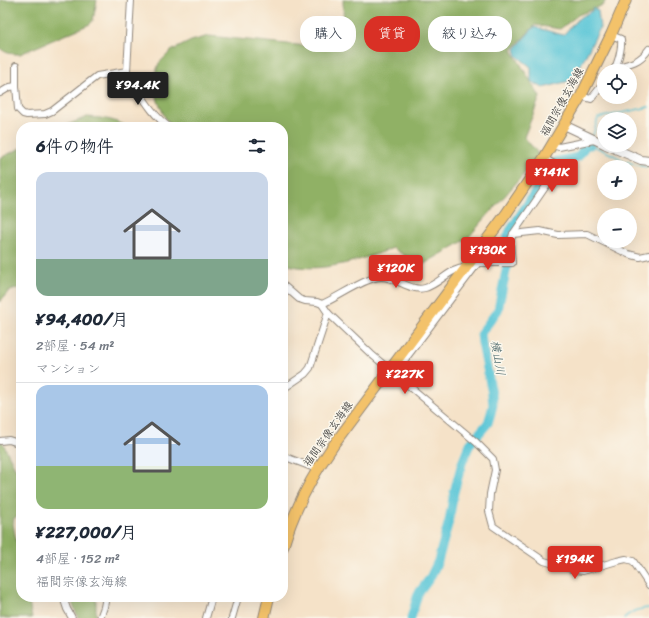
<!DOCTYPE html>
<html lang="ja">
<head>
<meta charset="utf-8">
<style>
	body { margin:0; font-family:Sriracha,"Klee One",sans-serif; background:#f2f2f3; color:#1f2937; height:100vh; display:flex; flex-direction:column; font-size:15px; white-space:nowrap }
	* { box-sizing:border-box; margin:0 }
	p { font-size:13px; color:#747a83 }
	.icon { flex:none; width:22px; height:22px; fill:none; stroke:currentColor; stroke-width:2; stroke-linecap:round; stroke-linejoin:round }
	.map { position:relative; flex:1; overflow:hidden }
	.side { position:absolute; left:16px; top:122px; width:272px; height:480px; display:flex; flex-direction:column; background:#fff; border-radius:16px; box-shadow:0 4px 16px #0002 }
	.side>* { flex:none }
	.guide { position:absolute; left:300px; top:16px; width:289px; height:36px; display:flex; gap:8px }
	.buttons { position:absolute; left:597px; top:64px; display:grid; gap:8px }
	.buttons a { display:grid; place-items:center; width:40px; height:40px; border-radius:50%; background:#fff; box-shadow:0 4px 16px #0002; font-size:20px }
	.price { position:absolute; translate:-50% -34px; padding:0 9px; border-radius:4px; background:#d93025; color:#fff; font-size:13px; line-height:26px; filter:drop-shadow(0 1px 2px #0008) }
	.price::after { content:''; position:absolute; left:50%; top:24px; width:12px; height:9px; margin-left:-6px; background:inherit; clip-path:polygon(0 0,100% 0,50% 100%) }
	.price.on { background:#222; color:#fff }
	ul { padding:0; list-style:none }
	li { display:grid; align-content:center; gap:8px; height:212px; padding:0 20px }
	li+li { border-top:1px solid #e0e1e3 }
	li span { display:grid; place-items:center; height:124px; border-radius:12px; color:#555 }
	li>.icon { margin-inline-start:auto }
	span .icon { width:72px; height:72px; fill:#fffc; stroke-width:1 }
	li b { font-size:17px }
	h2 { display:flex; justify-content:space-between; align-items:center; height:48px; padding:0 20px; font-size:17px }
	.pill { padding:0 14px; border-radius:16px; background:#fff; box-shadow:0 4px 16px #0002; font-size:14px; line-height:36px }
	.pill.on { background:#d93025; color:#fff }
	.map>svg:first-child { display:block }
</style>
</head>
<body>
<div class="map">
<svg width="649" height="618" viewBox="0 0 649 618">
	<rect width="100%" height="100%" fill="#fbf7ec"/>
	<filter id="ink" filterUnits="userSpaceOnUse"><feTurbulence type="fractalNoise" baseFrequency=".025" numOctaves="2"/><feDisplacementMap in="SourceGraphic" scale="8" xChannelSelector="R" yChannelSelector="G"/><feConvolveMatrix kernelMatrix="1 2 1 2 8 2 1 2 1" color-interpolation-filters="sRGB"/></filter>
	<filter id="wash" filterUnits="userSpaceOnUse"><feTurbulence type="fractalNoise" baseFrequency=".012" numOctaves="4" result="noise"/><feDisplacementMap in="SourceGraphic" scale="16" xChannelSelector="R" yChannelSelector="G"/><feGaussianBlur stdDeviation="0.9" result="paint"/><feColorMatrix in="noise" values="0 0 0 0 0 0 0 0 0 0 0 0 0 0 0 0 0 1.4 0 .05"/><feComposite in="paint" operator="in"/></filter>
	<g filter="url(#wash)">
		<rect width="100%" height="100%" fill="#f5e2c8"/>
		<g fill="#90b165" stroke="#5e6e48">
			<path d="M0,0H97L93,20L90,24L20,54C12,54 6,54 0,48Z"/>
			<path d="M343,0H606L603,5L578,15L560,29L535,25L512,50L540,97L524,137L537,152L538,158L467,239L424,264L408,258L393,248C362,260 315,276 283,263V127H169L158,101L155,87V75L159,63L171,51L191,41L209,36L307,46C345,43 344,34 343,0Z"/>
			<path d="M87,117C103,118 114,119 128,127H62Z"/>
			<polygon points="21,148 21,287 8,292 0,302 0,158"/>
			<polygon points="0,437 15,468 21,471 21,514 14,518 13,524 21,566 21,597 28,597 32,618 0,618"/>
			<polygon points="70,597 96,597 96,618 78,618"/>
		</g>
		<polygon fill="#5cc6d7" stroke="#447881" points="593,8 598,11 600,28 573,80 543,88 531,81 531,67 517,56 515,49 534,27 563,35 579,18 592,11"/>
		<g fill="none" stroke-linecap="round" stroke-linejoin="round">
			<g stroke="#5cc6d7" stroke-width="1.5">
				<polyline points="593,135 598,118 649,107"/>
				<path d="M591,142L590,145C610,151 628,166 649,167"/>
				<path d="M624,618C630,612 641,608 649,608"/>
			</g>
			<polyline stroke="#5cc6d7" stroke-width="9" points="411,618 418,594 430,578 438,561 449,521 454,492 462,463 470,444 488,423 491,413 493,405 492,394 482,343 481,333 498,310 507,266 507,238 510,231 552,166 556,161 578,157 586,145 590,145"/>
		</g>
	</g>
	<g filter="url(#ink)">
		<g fill="none" stroke-linecap="round" stroke-linejoin="round">
			<g stroke="#90867a" stroke-width="8">
				<g id="minor">
					<path d="M131,0L127,71L129,77C141,94 152,115 169,127"/>
					<path d="M611,35L621,39C622,48 618,64 613,71"/>
					<polyline points="16,66 16,86"/>
					<path d="M616,67C630,64 640,62 649,49"/>
					<polyline points="0,93 10,87 16,86 18,109 23,114 27,115 45,114 52,111 97,76 127,71"/>
					<polyline points="581,96 591,99 604,83"/>
					<polyline points="552,145 559,147 594,140"/>
					<polyline points="513,234 540,231 558,235 587,234 628,254 640,257 649,255"/>
					<polyline points="474,258 478,263 512,263 510,242 513,234 555,173 557,166 544,158"/>
					<polyline points="283,285 299,299 305,301 317,302 322,304 328,313 371,354 476,442 493,459 495,470 490,494 489,511 493,526 544,561 575,570 583,571 617,561 626,559 633,561 649,585"/>
					<path d="M322,304C337,298 366,277 381,277C397,277 410,292 425,288C440,284 450,267 467,268"/>
					<polyline points="394,374 478,263"/>
					<polyline points="283,389 305,374 310,368 328,313"/>
					<polyline points="0,441 9,440 21,444"/>
					<polyline points="283,456 317,469"/>
					<polyline points="63,597 67,609 72,618"/>
					<polyline points="100,618 104,607 106,597"/>
					<polyline points="206,618 212,597"/>
					<polyline points="232,618 238,597"/>
				</g>
			</g>
			<g stroke="#90867a" stroke-width="10">
				<g id="tertiary">
					<polyline points="564,125 604,144"/>
					<polyline points="606,145 641,160 649,161"/>
				</g>
			</g>
			<g stroke="#90867a" stroke-width="12">
				<g id="primary">
					<path d="M283,547C294,510 311,477 333,446L506,214L544,158L581,96L611,35L626,0"/>
					<polyline points="264,618 269,597"/>
				</g>
			</g>
			<use href="#minor" stroke="#fff" stroke-width="6"/>
			<use href="#tertiary" stroke="#fff" stroke-width="8"/>
			<use href="#primary" stroke="#f3c26a" stroke-width="10"/>
		</g>
	</g>
	<g text-anchor="middle" dominant-baseline="central" stroke-width="3" stroke-linejoin="round" paint-order="stroke">
		<g font-size="11" fill="#2b2b2b" stroke="#fbf7ec">
			<text transform="translate(562 102) rotate(-61)">福間宗像玄海線</text>
			<text transform="translate(328 434) rotate(-55)">福間宗像玄海線</text>
		</g>
		<g font-size="12" font-style="italic" fill="#3a5a5f" stroke="#fbf7ec">
			<text transform="translate(498 358) rotate(80)">横山川</text>
		</g>
	</g>
</svg>
<div class="buttons">
<a><svg class="icon" aria-label="locate" viewBox="0 0 24 24"><circle cx="12" cy="12" r="6"/><path d="M12 2v4M12 18v4M2 12h4M18 12h4"/></svg></a>
<a><svg class="icon" aria-label="layers" viewBox="0 0 24 24"><path d="M12 4l9 5-9 5-9-5zM3 14l9 5 9-5"/></svg></a>
<a>+</a>
<a>−</a>
</div>
<b class="price on" style="left:138px;top:106px">¥94.4K</b>
<b class="price" style="left:552px;top:193px">¥141K</b>
<b class="price" style="left:488px;top:271px">¥130K</b>
<b class="price" style="left:396px;top:289px">¥120K</b>
<b class="price" style="left:405px;top:395px">¥227K</b>
<b class="price" style="left:575px;top:580px">¥194K</b>
<div class="guide">
<a class="pill">購入</a>
<a class="pill on">賃貸</a>
<a class="pill">絞り込み</a>
</div>
<section class="side">
<h2>6件の物件<svg class="icon" aria-label="filters" viewBox="0 0 24 24"><path d="M4 7h16M4 17h16"/><circle cx="9" cy="7" r="2"/><circle cx="15" cy="17" r="2"/></svg></h2>
<ul>
<li><span style="background:linear-gradient(#c9d6e8 70%,#7fa58c 0)"><svg class="icon" aria-label="home" viewBox="0 0 24 24"><path d="M3 11l9-7 9 7M6 9v11h12V9"/></svg></span><div><b>¥94,400/月</b><p>2部屋 · 54 m²</p><p>マンション</p></div></li>
<li><span style="background:linear-gradient(#a9c7e8 65%,#8fb573 0)"><svg class="icon" aria-label="home" viewBox="0 0 24 24"><path d="M3 11l9-7 9 7M6 9v11h12V9"/></svg></span><div><b>¥227,000/月</b><p>4部屋 · 152 m²</p><p>福間宗像玄海線</p></div></li>
</ul>
</section>
</div>
</body>
</html>
